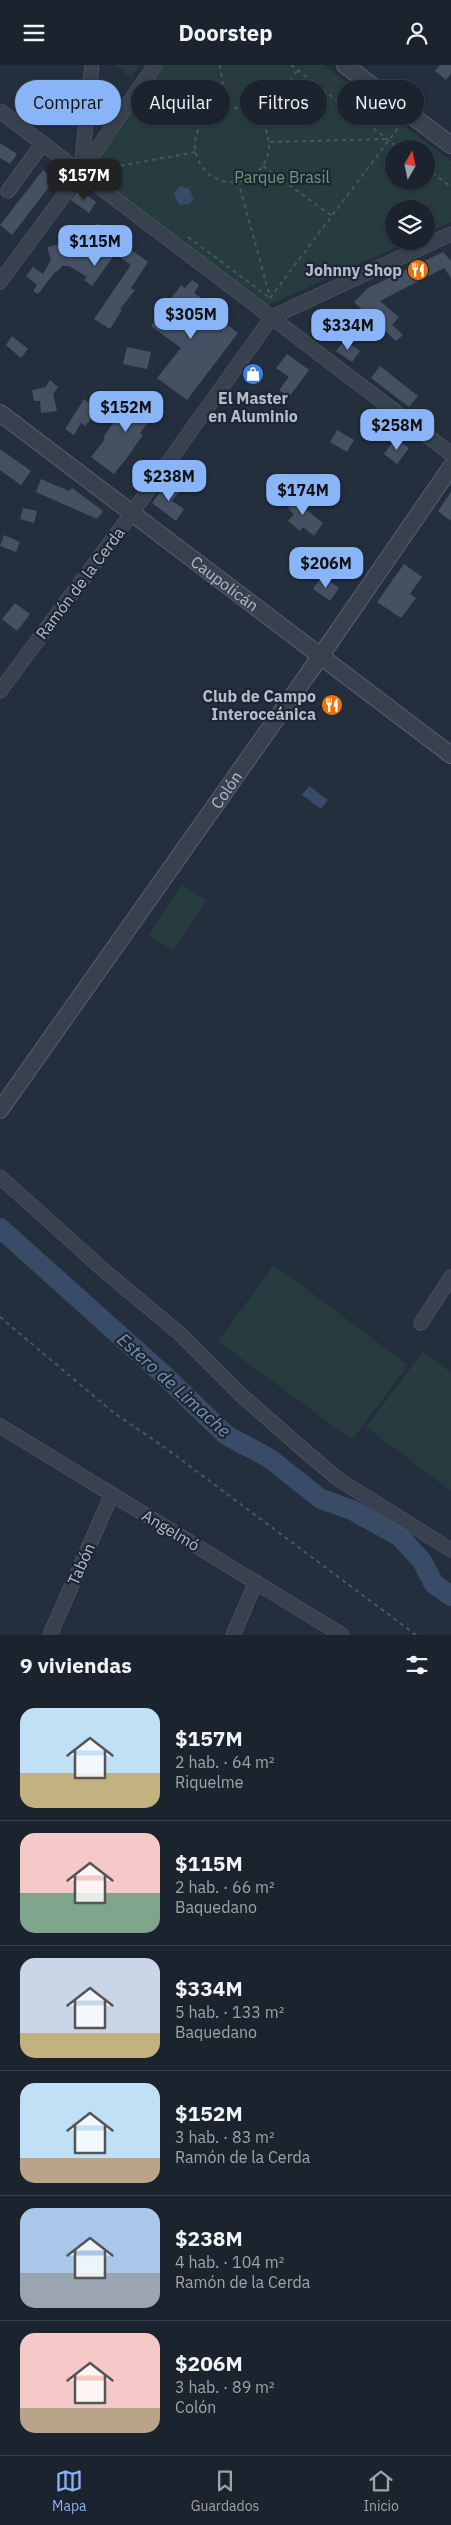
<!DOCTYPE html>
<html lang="es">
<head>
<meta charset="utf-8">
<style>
	body { margin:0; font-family:"IBM Plex Sans",sans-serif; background:#282f3a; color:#f1f3f6; height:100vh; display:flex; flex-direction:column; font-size:19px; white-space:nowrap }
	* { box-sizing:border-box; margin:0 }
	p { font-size:16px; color:#a0a4aa }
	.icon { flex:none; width:28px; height:28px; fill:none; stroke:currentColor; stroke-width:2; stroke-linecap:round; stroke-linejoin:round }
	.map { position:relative; height:1570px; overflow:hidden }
	.details { display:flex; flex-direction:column; background:#1b232e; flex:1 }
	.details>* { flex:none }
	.top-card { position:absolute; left:15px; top:15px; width:421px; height:45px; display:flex; gap:10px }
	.needle { width:32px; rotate:9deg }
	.buttons { position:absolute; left:385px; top:75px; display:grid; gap:10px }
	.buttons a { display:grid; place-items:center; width:50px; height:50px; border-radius:50%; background:#1b232e; box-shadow:0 1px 4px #0004,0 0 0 1px #39404a; font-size:25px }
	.price { position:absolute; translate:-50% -42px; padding:0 11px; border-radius:10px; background:#8ab4f8; color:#111; font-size:16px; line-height:32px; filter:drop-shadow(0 1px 2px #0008) }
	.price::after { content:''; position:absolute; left:50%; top:30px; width:15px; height:11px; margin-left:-8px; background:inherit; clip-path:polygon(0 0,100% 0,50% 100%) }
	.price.current { background:#222; color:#fff }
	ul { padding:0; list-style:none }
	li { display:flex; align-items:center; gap:15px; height:125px; padding:0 20px }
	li+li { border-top:1px solid #39404a }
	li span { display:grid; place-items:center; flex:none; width:140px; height:100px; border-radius:15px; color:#555 }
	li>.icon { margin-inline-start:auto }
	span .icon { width:60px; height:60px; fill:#fffc; stroke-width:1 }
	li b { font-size:21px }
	h2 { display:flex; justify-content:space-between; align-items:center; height:60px; padding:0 20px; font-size:21px }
	.tag { padding:0 18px; border-radius:22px; background:#1b232e; box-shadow:0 1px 4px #0004,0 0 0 1px #39404a; font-size:18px; line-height:45px }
	.tag.current { background:#8ab4f8; color:#111 }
	header { display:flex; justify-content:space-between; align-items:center; height:65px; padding:0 20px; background:#1b232e; font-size:22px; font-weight:700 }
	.dock { display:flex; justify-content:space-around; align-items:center; height:70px; border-top:1px solid #39404a; background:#1b232e; font-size:14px; color:#a0a4aa }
	.dock a { display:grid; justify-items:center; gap:2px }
	.dock .current { color:#8ab4f8 }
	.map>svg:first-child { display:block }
</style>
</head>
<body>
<header><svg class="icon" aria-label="menu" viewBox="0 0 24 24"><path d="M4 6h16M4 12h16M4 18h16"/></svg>Doorstep<svg class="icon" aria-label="person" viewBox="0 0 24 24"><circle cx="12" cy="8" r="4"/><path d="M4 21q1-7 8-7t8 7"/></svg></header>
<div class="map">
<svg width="451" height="1570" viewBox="0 0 451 1570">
	<rect width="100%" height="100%" fill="#242f3e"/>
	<g fill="#263c3f" fill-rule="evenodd">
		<polygon points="115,0 140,0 131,13"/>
		<path d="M164,0H323L451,96V157L426,168V144H394V176H409L267,241L92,105ZM394,84H426V116H394Z"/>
		<polygon points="182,820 206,835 173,886 149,870"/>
		<polygon points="274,1200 408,1300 352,1375 218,1276"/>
		<polygon points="423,1287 451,1308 451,1426 366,1362"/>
	</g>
	<g fill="#394c67">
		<polygon points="180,121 189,124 194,134 189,139 179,140 174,129"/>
		<polygon points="309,721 328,735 321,744 302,730"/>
	</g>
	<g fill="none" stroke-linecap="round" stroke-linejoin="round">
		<polyline stroke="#394c67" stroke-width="20" points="0,1163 165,1311 226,1370 269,1393 321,1434 352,1445 399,1471 422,1496 434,1519 451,1531"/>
	</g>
	<g fill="#455162">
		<polygon points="440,0 451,0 451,8 446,15 435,6"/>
		<polygon points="0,78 17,89 10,99 0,93"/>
		<polygon points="43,105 55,114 12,170 0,160"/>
		<polygon points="79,125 96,137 89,148 71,135"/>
		<polygon points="98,158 113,171 119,163 130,171 123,179 148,197 131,223 135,225 120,244 122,245 110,264 94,254 131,200 115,189 92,221 84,215 87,212 69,201 62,201 57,207 56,206 38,229 33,226 37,220 26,211 33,202 43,209 51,195 47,182 73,177 77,181"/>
		<polygon points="443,187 451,196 451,213 444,203 380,236 399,252 392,260 403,270 396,276 354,237 368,223"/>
		<polygon points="192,215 199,220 194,228 200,232 197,236 238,268 187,335 157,313 181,283 151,261 181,220 185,223"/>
		<polygon points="12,271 28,284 21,293 6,280"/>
		<polygon points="345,275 360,286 352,297 336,286"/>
		<polygon points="127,282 151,287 147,304 123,299"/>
		<polygon points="287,289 309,305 289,332 279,325 289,312 276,303"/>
		<polygon points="380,301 418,331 409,342 371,313"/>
		<polygon points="50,315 58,322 53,329 57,346 41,348 40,336 34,336 32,325 46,322"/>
		<polygon points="147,326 163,336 140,368 143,370 129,390 114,409 91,392 105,374 103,373 116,353 120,355 141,328 139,337"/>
		<polygon points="84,334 98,346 85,361 81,358 74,370 65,364"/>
		<polygon points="337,365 354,375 347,387 330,377"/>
		<polygon points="396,373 409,383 397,399 384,389"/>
		<polygon points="0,384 31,406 21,420 0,405"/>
		<polygon points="41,414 69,426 72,423 103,446 97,454 36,427"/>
		<polygon points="167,417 180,426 172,436 184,444 176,456 152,438"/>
		<polygon points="451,427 451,456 438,446"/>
		<polygon points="294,429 310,439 305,444 323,458 314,471 303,462 300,466 288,456 294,449 288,443 291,438 289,436"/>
		<polygon points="23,443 37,446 34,458 20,454"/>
		<polygon points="4,470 20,477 16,487 0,481"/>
		<polygon points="404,499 422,512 410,529 416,533 401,553 377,537"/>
		<polygon points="322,511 339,523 330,536 313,524"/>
		<polygon points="15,538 30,549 17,566 2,554"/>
	</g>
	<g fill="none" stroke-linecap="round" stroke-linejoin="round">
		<g stroke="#565f6c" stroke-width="15">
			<g id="minor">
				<polyline points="0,46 451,389"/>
				<polyline points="81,106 92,0"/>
				<polyline points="8,126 43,78"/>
				<polyline points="0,217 81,107 155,0"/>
				<polyline points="0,626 132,448 272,252 451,169"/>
				<polyline points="0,1112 107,1208 179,1268 239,1328 298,1380 338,1414 451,1485"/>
				<polyline points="421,1258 451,1212"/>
				<polyline points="0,1361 342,1570"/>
				<polyline points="50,1570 112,1429"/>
				<polyline points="233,1570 256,1517"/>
			</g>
		</g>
		<g stroke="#565f6c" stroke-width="18">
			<g id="tertiary">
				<polyline points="345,0 451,80"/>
				<path id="s1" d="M0,348L451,690"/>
				<path id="s2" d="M0,1045L320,592L451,402"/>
			</g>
		</g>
		<g stroke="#44595c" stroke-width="2" stroke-dasharray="4 4" stroke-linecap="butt">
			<polyline points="220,0 226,42"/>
			<polyline points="291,0 400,84"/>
			<polyline points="156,20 202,59"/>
			<polyline points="276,33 280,36 292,21 288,18 298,5"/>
			<circle cx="232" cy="80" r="37"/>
			<polyline points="259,54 276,33 271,29 283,15 288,18"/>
			<polyline points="270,77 387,74"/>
			<polyline points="263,101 332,151"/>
			<polyline points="426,103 451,122"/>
			<polyline points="97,105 196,87"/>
			<polyline points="238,116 270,232"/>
			<polyline points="188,172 270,233"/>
			<polyline points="270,233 401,59"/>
			<polyline points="0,1252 114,1348 164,1382 416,1570"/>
		</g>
		<use href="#minor" stroke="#38414e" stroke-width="14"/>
		<use href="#tertiary" stroke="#38414e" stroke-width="16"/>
	</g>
	<defs>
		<g id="restaurant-disc" transform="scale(1.125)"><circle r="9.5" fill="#e8710a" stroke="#1d2633"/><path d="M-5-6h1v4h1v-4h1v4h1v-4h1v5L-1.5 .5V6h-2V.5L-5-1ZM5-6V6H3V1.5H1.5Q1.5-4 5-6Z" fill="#fff"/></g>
		<g id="shop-disc" transform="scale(1.125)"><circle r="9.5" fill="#3f7fe0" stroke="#1d2633"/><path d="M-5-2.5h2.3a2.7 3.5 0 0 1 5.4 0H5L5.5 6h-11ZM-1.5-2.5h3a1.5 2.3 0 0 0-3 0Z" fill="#fff"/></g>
	</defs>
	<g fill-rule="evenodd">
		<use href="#restaurant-disc" x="418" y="205"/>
		<use href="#shop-disc" x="253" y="309"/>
		<use href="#restaurant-disc" x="332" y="640"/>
	</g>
	<g text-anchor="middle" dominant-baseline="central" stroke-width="4.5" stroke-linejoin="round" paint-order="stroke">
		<g font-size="16" fill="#6b9a76" stroke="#1d2633">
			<text x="282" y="112">Parque Brasil</text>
		</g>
		<g font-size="16" font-weight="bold" fill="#b4bcc9" stroke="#1d2633" text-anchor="end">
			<text x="402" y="205">Johnny Shop</text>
			<text x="253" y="333" text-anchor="middle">El Master<tspan x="253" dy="18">en Aluminio</tspan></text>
			<text x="316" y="631">Club de Campo<tspan x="316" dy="18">Interoceánica</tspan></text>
		</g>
		<g font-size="16" fill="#b4bcc9" stroke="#1d2633">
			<text transform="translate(80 518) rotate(-53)">Ramón de la Cerda</text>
			<text stroke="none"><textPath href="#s1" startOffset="282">Caupolicán</textPath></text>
			<text stroke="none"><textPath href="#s2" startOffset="392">Colón</textPath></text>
			<text transform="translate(171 1465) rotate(31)">Angelmó</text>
			<text transform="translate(81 1499) rotate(-66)">Tabón</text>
		</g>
		<g font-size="18" font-style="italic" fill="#7c92b1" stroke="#1d2633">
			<text transform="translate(174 1320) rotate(42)">Estero de Limache</text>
		</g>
	</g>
</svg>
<div class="buttons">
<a><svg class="needle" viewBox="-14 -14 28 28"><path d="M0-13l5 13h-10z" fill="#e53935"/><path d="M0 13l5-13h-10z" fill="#a0a4aa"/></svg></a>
<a><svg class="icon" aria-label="layers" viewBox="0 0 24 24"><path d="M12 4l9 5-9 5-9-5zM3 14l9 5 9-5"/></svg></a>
</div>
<b class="price current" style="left:84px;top:136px">$157M</b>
<b class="price" style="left:95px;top:202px">$115M</b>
<b class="price" style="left:191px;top:275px">$305M</b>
<b class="price" style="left:348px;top:286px">$334M</b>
<b class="price" style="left:126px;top:368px">$152M</b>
<b class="price" style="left:397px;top:386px">$258M</b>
<b class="price" style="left:169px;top:437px">$238M</b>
<b class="price" style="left:303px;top:451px">$174M</b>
<b class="price" style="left:326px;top:524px">$206M</b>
<div class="top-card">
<a class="tag current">Comprar</a>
<a class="tag">Alquilar</a>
<a class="tag">Filtros</a>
<a class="tag">Nuevo</a>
</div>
</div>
<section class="details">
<h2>9 viviendas<svg class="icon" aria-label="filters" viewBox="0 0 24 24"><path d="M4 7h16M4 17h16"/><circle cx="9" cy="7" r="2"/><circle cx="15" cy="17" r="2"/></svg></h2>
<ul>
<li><span style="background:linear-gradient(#bfe0f5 65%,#c2b280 0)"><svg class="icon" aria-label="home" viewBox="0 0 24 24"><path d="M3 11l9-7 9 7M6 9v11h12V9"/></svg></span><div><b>$157M</b><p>2 hab. · 64 m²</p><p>Riquelme</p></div></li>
<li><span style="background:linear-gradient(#f6c9c9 60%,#7fa58c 0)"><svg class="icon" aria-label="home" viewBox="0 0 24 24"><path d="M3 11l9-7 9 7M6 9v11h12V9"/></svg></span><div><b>$115M</b><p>2 hab. · 66 m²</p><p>Baquedano</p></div></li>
<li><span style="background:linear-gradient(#c9d6e8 75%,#c2b280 0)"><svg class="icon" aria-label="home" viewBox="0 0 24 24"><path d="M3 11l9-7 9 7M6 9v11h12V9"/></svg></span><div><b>$334M</b><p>5 hab. · 133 m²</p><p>Baquedano</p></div></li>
<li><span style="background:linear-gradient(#bfe0f5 75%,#b9a48a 0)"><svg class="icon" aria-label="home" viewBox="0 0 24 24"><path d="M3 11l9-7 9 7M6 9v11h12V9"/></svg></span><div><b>$152M</b><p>3 hab. · 83 m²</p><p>Ramón de la Cerda</p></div></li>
<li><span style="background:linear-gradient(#a9c7e8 65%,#9aa5b1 0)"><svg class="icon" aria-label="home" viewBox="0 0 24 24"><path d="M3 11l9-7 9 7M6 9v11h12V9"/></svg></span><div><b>$238M</b><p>4 hab. · 104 m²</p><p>Ramón de la Cerda</p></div></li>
<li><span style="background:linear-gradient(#f6c9c9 75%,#b9a48a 0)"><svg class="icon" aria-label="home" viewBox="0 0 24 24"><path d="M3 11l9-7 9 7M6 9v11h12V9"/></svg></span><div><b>$206M</b><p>3 hab. · 89 m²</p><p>Colón</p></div></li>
</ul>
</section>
<nav class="dock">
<a class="current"><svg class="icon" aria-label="map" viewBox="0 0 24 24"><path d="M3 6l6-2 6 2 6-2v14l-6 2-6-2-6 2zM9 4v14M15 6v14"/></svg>Mapa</a>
<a><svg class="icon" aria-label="saved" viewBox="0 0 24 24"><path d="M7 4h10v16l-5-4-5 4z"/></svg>Guardados</a>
<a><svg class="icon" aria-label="home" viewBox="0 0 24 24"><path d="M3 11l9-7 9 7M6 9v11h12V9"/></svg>Inicio</a>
</nav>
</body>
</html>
